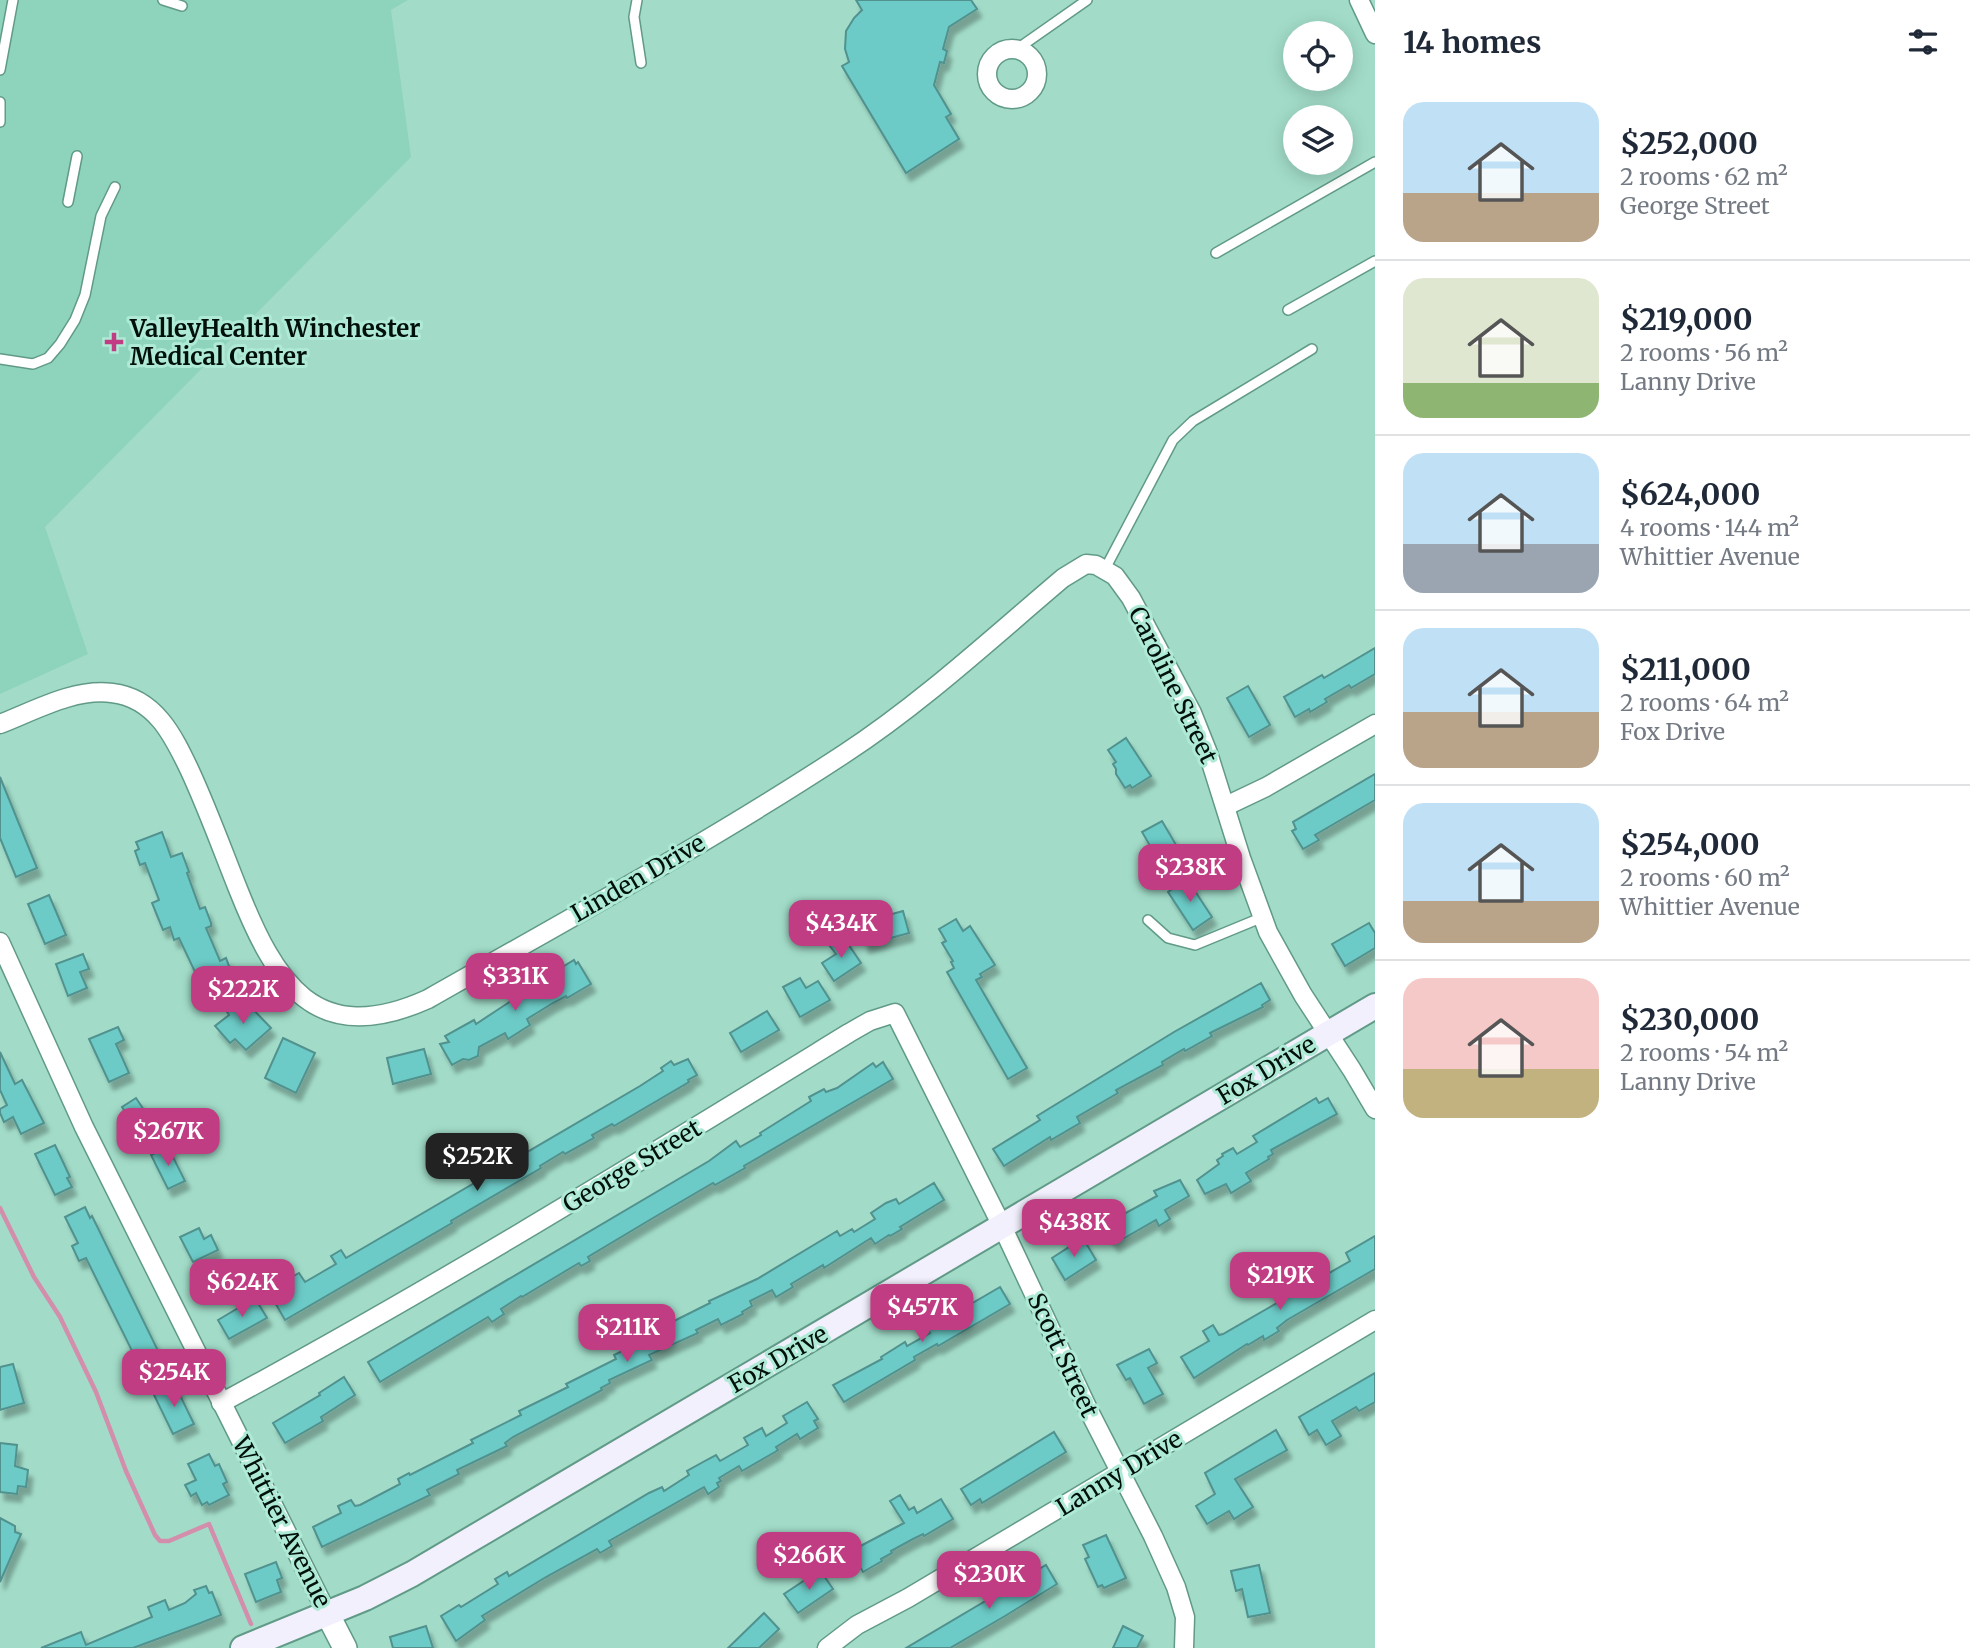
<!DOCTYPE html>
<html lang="en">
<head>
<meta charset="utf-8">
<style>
	body { margin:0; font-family:Merriweather,serif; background:#f6f6f7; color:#1f2937; height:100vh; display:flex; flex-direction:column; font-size:26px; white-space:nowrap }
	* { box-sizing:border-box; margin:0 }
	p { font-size:23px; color:#747a83 }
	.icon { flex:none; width:38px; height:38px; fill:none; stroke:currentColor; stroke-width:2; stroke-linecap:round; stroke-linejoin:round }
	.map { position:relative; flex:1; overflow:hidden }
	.sheet { display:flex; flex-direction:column; background:#fff; width:595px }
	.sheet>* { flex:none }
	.tools { position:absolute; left:1283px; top:21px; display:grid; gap:14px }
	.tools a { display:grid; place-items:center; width:70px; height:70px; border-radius:50%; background:#fff; box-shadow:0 4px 18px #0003; font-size:35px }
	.price { position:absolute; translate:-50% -60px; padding:0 16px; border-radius:14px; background:#c13d83; color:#fff; font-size:23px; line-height:46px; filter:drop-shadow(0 2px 4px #0008) }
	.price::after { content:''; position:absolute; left:50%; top:42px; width:21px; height:16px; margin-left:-10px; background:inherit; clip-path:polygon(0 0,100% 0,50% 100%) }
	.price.current { background:#222; color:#fff }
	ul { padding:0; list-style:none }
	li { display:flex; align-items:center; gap:21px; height:175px; padding:0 28px }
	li+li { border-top:2px solid #e0e1e3 }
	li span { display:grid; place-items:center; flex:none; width:196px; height:140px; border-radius:21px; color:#555 }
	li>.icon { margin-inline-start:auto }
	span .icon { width:84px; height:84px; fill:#fffc; stroke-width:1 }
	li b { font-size:30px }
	h2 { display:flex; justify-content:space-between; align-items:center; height:84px; padding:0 28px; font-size:30px }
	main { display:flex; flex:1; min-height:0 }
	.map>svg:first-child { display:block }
</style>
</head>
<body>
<main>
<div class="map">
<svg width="1375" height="1648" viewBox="0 0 1375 1648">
	<defs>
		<filter id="shadow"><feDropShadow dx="4.5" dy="8" stdDeviation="2" flood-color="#0004"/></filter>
	</defs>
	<rect width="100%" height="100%" fill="#a2dcc9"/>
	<polygon fill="#8ed3bc" points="0,0 408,0 391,10 411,157 45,527 88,654 0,694"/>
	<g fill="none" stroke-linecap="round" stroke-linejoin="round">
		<polyline stroke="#d28eab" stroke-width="4.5" points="0,1208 34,1277 60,1317 96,1392 126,1471 155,1535 160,1541 169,1541 209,1524 251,1624"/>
	</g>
	<g fill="#6ccbc7" stroke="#51918e" stroke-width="2" filter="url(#shadow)">
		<polygon points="856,0 971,0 977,9 949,27 943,49 947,51 944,63 940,62 934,85 951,114 946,117 959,139 906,173 842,66 849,62 845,49 846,31 854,18 862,10"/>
		<polygon points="1375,648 1375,674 1351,688 1349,685 1325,699 1327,702 1310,712 1309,709 1295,717 1284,697 1322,675 1324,678"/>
		<polygon points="1248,686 1270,725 1249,737 1227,698"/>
		<polygon points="1126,738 1151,776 1132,788 1130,785 1125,788 1116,774 1116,769 1113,764 1116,762 1108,750"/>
		<polygon points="1375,774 1375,800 1315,835 1319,840 1303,849 1292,831 1296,829 1293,822"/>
		<polygon points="0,777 37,868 16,877 0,838"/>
		<polygon points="1162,821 1179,850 1159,861 1142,832"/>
		<polygon points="162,832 171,857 182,853 189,872 187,873 200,909 205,907 211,923 211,926 206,928 220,961 226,958 233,977 204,991 179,938 174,940 170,927 163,930 152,903 159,900 145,863 140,865 135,851 139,849 136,842"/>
		<polygon points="1187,879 1212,917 1193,930 1168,892"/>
		<polygon points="49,895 66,935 45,944 28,904"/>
		<polygon points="903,911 909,933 865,945 859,923"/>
		<polygon points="956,919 963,931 970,926 995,965 980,974 982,977 976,980 1027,1068 1008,1079 947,972 954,968 951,962 953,961 942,943 946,941 939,929"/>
		<polygon points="1369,923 1375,933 1375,948 1345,966 1332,944"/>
		<polygon points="839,938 841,940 844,938 861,963 834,981 822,963 836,954 829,945"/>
		<polygon points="83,954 89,969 80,972 87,988 68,996 56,964"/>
		<polygon points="574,960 576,964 578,962 591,984 567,998 566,996 553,1003 527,1019 530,1025 508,1039 505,1033 479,1047 478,1056 469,1060 463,1059 452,1065 440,1044 449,1042 445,1036 474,1020 476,1024 511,1001 510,999"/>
		<polygon points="800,978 806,988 818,981 830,1000 800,1017 783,987"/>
		<polygon points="1261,983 1270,1000 1262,1005 1263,1007 1210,1033 1212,1036 1185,1051 1184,1049 1162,1062 1163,1065 1116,1090 1118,1093 1077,1117 1080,1123 1051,1140 1050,1137 1004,1166 993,1149 1040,1120 1037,1116 1174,1032"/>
		<polygon points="245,1001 271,1028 246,1050 235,1039 230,1043 215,1026 229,1015 227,1012 236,1004 238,1007"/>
		<polygon points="767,1011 779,1030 741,1052 730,1033"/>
		<polygon points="118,1027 124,1040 116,1044 129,1073 109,1082 89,1039"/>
		<polygon points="283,1038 315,1053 296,1093 265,1078"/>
		<polygon points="424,1049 431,1074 393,1084 387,1058"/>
		<polygon points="0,1052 15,1084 22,1080 44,1123 21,1134 13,1117 4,1122 0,1113 0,1109 7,1105 0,1090"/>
		<polygon points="688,1059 697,1075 688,1080 689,1082 614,1126 612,1124 592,1135 594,1138 565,1154 563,1152 540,1166 541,1168 451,1221 452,1223 285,1320 274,1301 289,1293 283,1282 299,1273 305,1282 336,1264 331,1256 341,1250 346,1258 640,1086 663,1071 661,1068 671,1061 674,1065"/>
		<polygon points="883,1062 893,1079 744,1166 745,1168 715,1185 713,1183 653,1218 588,1257 590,1261 581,1266 579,1263 522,1297 521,1296 501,1309 504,1314 492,1322 488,1317 380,1382 368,1362 709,1161 736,1141 740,1147 761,1135 760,1133 811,1101 809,1097 824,1089 826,1092 837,1088 873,1063 876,1067"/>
		<polygon points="136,1098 152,1122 137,1131 122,1107"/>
		<polygon points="1316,1098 1319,1103 1328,1098 1337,1114 1271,1150 1273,1154 1268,1157 1269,1159 1246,1173 1251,1181 1231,1193 1226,1184 1205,1194 1197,1180 1219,1164 1217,1160 1223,1156 1222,1154 1233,1148 1237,1154 1257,1142 1253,1136"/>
		<polygon points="55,1145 70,1177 67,1178 72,1187 55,1195 35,1154"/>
		<polygon points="168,1147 185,1181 168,1189 151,1155"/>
		<polygon points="1180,1180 1189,1196 1165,1210 1170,1219 1159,1226 1156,1220 1114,1244 1105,1230 1112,1226 1109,1222 1157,1196 1154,1191"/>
		<polygon points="934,1183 944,1200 900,1227 902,1229 890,1236 889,1235 875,1244 871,1238 824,1268 823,1265 791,1284 793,1287 776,1297 772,1290 750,1301 752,1306 742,1312 743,1314 721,1325 718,1319 696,1330 698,1333 649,1355 652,1360 609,1380 610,1383 601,1388 602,1390 513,1437 505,1443 507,1446 457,1470 459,1474 427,1490 430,1495 322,1547 313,1527 341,1513 338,1506 351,1500 355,1506 360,1505 400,1484 398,1479 409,1473 410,1475 473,1443 471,1440 521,1415 519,1411 568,1387 566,1384 616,1359 614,1355 664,1331 662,1327 710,1303 709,1301 757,1279 837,1231 840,1236 852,1229 854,1232 875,1219 871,1213 886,1203 896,1199 899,1204"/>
		<polygon points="85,1207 90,1218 92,1216 164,1363 143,1373 86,1258 79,1261 72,1246 78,1243 65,1217"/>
		<polygon points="199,1228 204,1239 211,1235 218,1250 193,1262 180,1237"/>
		<polygon points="1375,1236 1375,1269 1287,1320 1277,1328 1279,1331 1264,1340 1263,1336 1248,1345 1247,1344 1194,1378 1181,1357 1209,1341 1203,1331 1213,1325 1219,1335 1223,1334 1350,1261 1346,1253"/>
		<polygon points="1083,1238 1096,1260 1065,1280 1052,1258"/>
		<polygon points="1000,1287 1010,1304 938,1346 937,1344 914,1357 915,1360 844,1402 833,1385 882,1359 881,1357 905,1342 907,1346 930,1333 928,1329"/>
		<polygon points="255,1298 267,1318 229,1339 218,1320"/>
		<polygon points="1149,1349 1157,1363 1148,1368 1163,1394 1144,1404 1130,1378 1126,1380 1117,1365"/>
		<polygon points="13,1364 24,1403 0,1410 0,1367"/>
		<polygon points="1375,1373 1375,1402 1359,1411 1356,1407 1332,1421 1341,1436 1326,1445 1317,1430 1309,1435 1299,1417"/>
		<polygon points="344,1377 355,1395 321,1417 323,1421 285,1443 273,1423 320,1395 319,1393"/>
		<polygon points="175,1385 194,1424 173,1434 154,1395"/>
		<polygon points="807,1402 818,1419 814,1421 818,1428 800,1439 797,1434 776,1447 778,1450 775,1452 742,1471 739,1466 719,1478 721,1481 717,1483 719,1487 708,1494 704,1487 609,1541 612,1546 600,1553 597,1549 546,1577 482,1616 485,1620 456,1641 441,1616 459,1605 461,1607 498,1584 495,1579 507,1572 509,1576 649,1493 662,1487 664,1491 689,1475 687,1471 703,1462 716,1455 720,1461 748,1445 744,1438 762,1428 766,1436 787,1423 783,1416"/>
		<polygon points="1276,1430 1287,1450 1235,1479 1253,1507 1234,1519 1229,1511 1207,1524 1196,1506 1215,1494 1205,1473"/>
		<polygon points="1054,1432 1066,1452 982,1503 980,1499 971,1505 961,1489"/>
		<polygon points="0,1443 17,1445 15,1466 28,1470 26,1487 18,1486 17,1494 0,1492"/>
		<polygon points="209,1454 215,1466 219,1464 227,1482 223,1484 229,1495 209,1505 207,1502 202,1505 196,1493 191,1496 185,1485 196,1480 188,1464"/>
		<polygon points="900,1495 909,1510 914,1507 917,1513 941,1499 953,1519 924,1536 923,1534 913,1539 891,1551 892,1553 881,1559 882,1561 863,1572 851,1551 904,1523 890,1501"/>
		<polygon points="0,1518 15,1526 15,1532 21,1534 0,1582"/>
		<polygon points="1106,1535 1126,1578 1104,1588 1102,1585 1098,1587 1085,1559 1089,1557 1083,1545"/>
		<polygon points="276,1562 282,1578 277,1580 281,1592 256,1602 245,1574"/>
		<polygon points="1046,1565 1057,1584 1005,1616 950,1648 906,1648"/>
		<polygon points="1259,1565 1270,1613 1248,1617 1242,1589 1236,1591 1231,1571"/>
		<polygon points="820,1570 833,1589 798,1613 784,1594"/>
		<polygon points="206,1586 209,1593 212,1592 221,1615 198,1624 133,1648 41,1648 81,1632 86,1645 152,1617 148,1607 165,1600 169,1610 185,1603 196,1594 194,1590"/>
		<polygon points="764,1613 779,1629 759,1648 728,1648"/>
		<polygon points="426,1626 433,1648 393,1648 390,1637"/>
		<polygon points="1123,1626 1143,1636 1137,1648 1113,1648"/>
	</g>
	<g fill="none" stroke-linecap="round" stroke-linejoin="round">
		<g stroke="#619a87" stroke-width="12">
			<g id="service">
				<polyline points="163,0 182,6"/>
				<polyline points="637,0 634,17 641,63"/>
				<polyline points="1017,49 1087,0"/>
				<polyline points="0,70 13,0"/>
				<polyline points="0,102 0,122"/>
				<polyline points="68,202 77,156"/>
				<polyline points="1216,253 1375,162"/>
				<polyline points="1288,310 1375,261"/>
				<polyline points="0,359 33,364 48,358 60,344 75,320 85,295 101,216 115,187"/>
				<polyline points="1105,569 1173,440 1193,421 1312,349"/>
				<polyline points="1148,920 1168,938 1195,945 1263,917"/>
			</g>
		</g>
		<g stroke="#619a87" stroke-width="21">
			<g id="minor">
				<polyline points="1359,0 1375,34"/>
				<circle cx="1012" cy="74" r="25"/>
				<path d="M0,724C34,711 74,688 112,693C155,698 173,735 190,771C208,810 222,849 238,889C275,982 315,1050 428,999C567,920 710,842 844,754C922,703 992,638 1063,578L1086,564L1096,565L1115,576L1131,598L1192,713L1208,753L1241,858L1268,932L1303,995L1352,1070L1375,1109"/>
				<polyline points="1226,806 1266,787 1375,724"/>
				<polyline points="0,942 84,1127 327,1613"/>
				<path d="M221,1403C435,1288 642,1160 849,1033L870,1021L895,1013L1002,1226L1088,1409L1153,1536L1176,1587L1185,1617L1184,1648"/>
				<polyline points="827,1648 857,1625 908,1598 1375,1320"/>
			</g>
		</g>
		<g stroke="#619a87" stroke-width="26">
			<polyline id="tertiary" points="327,1613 345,1648"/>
		</g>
		<g stroke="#619a87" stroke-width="28">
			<polyline id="secondary" points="243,1648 365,1598 412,1574 1375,1006"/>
		</g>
		<use href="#service" stroke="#fff" stroke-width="9"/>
		<use href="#minor" stroke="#fff" stroke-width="18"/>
		<use href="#tertiary" stroke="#fff" stroke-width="23"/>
		<use href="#secondary" stroke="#f2f0fd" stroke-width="24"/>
	</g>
	<path fill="#c13d83" stroke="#aeead5" stroke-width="2.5" d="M110.5 331.5h7v7h7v7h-7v7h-7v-7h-7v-7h7z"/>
	<g text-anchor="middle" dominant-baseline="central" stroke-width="6" stroke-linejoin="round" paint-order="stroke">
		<g font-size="24" font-weight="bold" fill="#00100a" stroke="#aeead5" text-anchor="start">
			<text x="130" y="328">ValleyHealth Winchester<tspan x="130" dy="28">Medical Center</tspan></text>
		</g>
		<g font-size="24" fill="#00100a" stroke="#aeead5">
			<text transform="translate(1173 685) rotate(64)">Caroline Street</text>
			<text transform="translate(638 878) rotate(-30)">Linden Drive</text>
			<text transform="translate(1266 1070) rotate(-31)">Fox Drive</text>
			<text transform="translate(632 1166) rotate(-31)">George Street</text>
			<text transform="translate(1063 1355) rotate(65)">Scott Street</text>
			<text transform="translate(778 1359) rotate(-30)">Fox Drive</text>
			<text transform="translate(1119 1473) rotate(-31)">Lanny Drive</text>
			<text transform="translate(282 1522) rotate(63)">Whittier Avenue</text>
		</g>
	</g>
</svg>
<div class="tools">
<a><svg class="icon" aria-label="locate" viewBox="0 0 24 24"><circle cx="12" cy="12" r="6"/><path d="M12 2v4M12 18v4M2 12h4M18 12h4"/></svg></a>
<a><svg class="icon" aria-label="layers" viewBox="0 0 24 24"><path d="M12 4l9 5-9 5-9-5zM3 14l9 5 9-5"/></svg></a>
</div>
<b class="price" style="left:1190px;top:904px">$238K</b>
<b class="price" style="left:841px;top:960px">$434K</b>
<b class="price" style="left:515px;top:1013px">$331K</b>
<b class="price" style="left:243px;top:1026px">$222K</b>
<b class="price" style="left:168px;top:1168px">$267K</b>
<b class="price current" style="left:477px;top:1193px">$252K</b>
<b class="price" style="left:1074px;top:1259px">$438K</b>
<b class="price" style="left:1280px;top:1312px">$219K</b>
<b class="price" style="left:242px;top:1319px">$624K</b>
<b class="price" style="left:922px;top:1344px">$457K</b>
<b class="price" style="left:627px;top:1364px">$211K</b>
<b class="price" style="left:174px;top:1409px">$254K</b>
<b class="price" style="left:809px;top:1592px">$266K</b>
<b class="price" style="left:989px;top:1611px">$230K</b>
</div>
<section class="sheet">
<h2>14 homes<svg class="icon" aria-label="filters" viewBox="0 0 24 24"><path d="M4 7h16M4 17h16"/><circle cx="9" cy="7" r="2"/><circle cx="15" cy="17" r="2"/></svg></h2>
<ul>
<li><span style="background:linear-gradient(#bfe0f5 65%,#b9a48a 0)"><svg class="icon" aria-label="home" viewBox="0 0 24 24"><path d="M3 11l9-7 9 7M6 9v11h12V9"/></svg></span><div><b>$252,000</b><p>2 rooms · 62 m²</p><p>George Street</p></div></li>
<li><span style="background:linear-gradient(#dfe7d0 75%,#8fb573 0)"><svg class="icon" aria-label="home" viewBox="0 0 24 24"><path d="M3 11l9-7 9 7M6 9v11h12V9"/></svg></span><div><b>$219,000</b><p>2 rooms · 56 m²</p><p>Lanny Drive</p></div></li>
<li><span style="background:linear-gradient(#bfe0f5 65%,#9aa5b1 0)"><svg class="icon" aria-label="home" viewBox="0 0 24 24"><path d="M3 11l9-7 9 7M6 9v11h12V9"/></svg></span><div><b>$624,000</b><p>4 rooms · 144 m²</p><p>Whittier Avenue</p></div></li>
<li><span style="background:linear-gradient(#bfe0f5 60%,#b9a48a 0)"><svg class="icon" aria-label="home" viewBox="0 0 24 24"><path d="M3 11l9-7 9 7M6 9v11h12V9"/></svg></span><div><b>$211,000</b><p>2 rooms · 64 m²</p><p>Fox Drive</p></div></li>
<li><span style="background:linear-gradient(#bfe0f5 70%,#b9a48a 0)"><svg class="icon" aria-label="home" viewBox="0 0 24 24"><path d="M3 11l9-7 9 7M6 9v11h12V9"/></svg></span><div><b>$254,000</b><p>2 rooms · 60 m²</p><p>Whittier Avenue</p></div></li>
<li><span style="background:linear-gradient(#f6c9c9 65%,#c2b280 0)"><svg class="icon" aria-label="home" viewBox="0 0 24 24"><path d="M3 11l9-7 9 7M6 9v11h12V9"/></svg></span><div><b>$230,000</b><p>2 rooms · 54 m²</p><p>Lanny Drive</p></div></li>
</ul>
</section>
</main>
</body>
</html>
